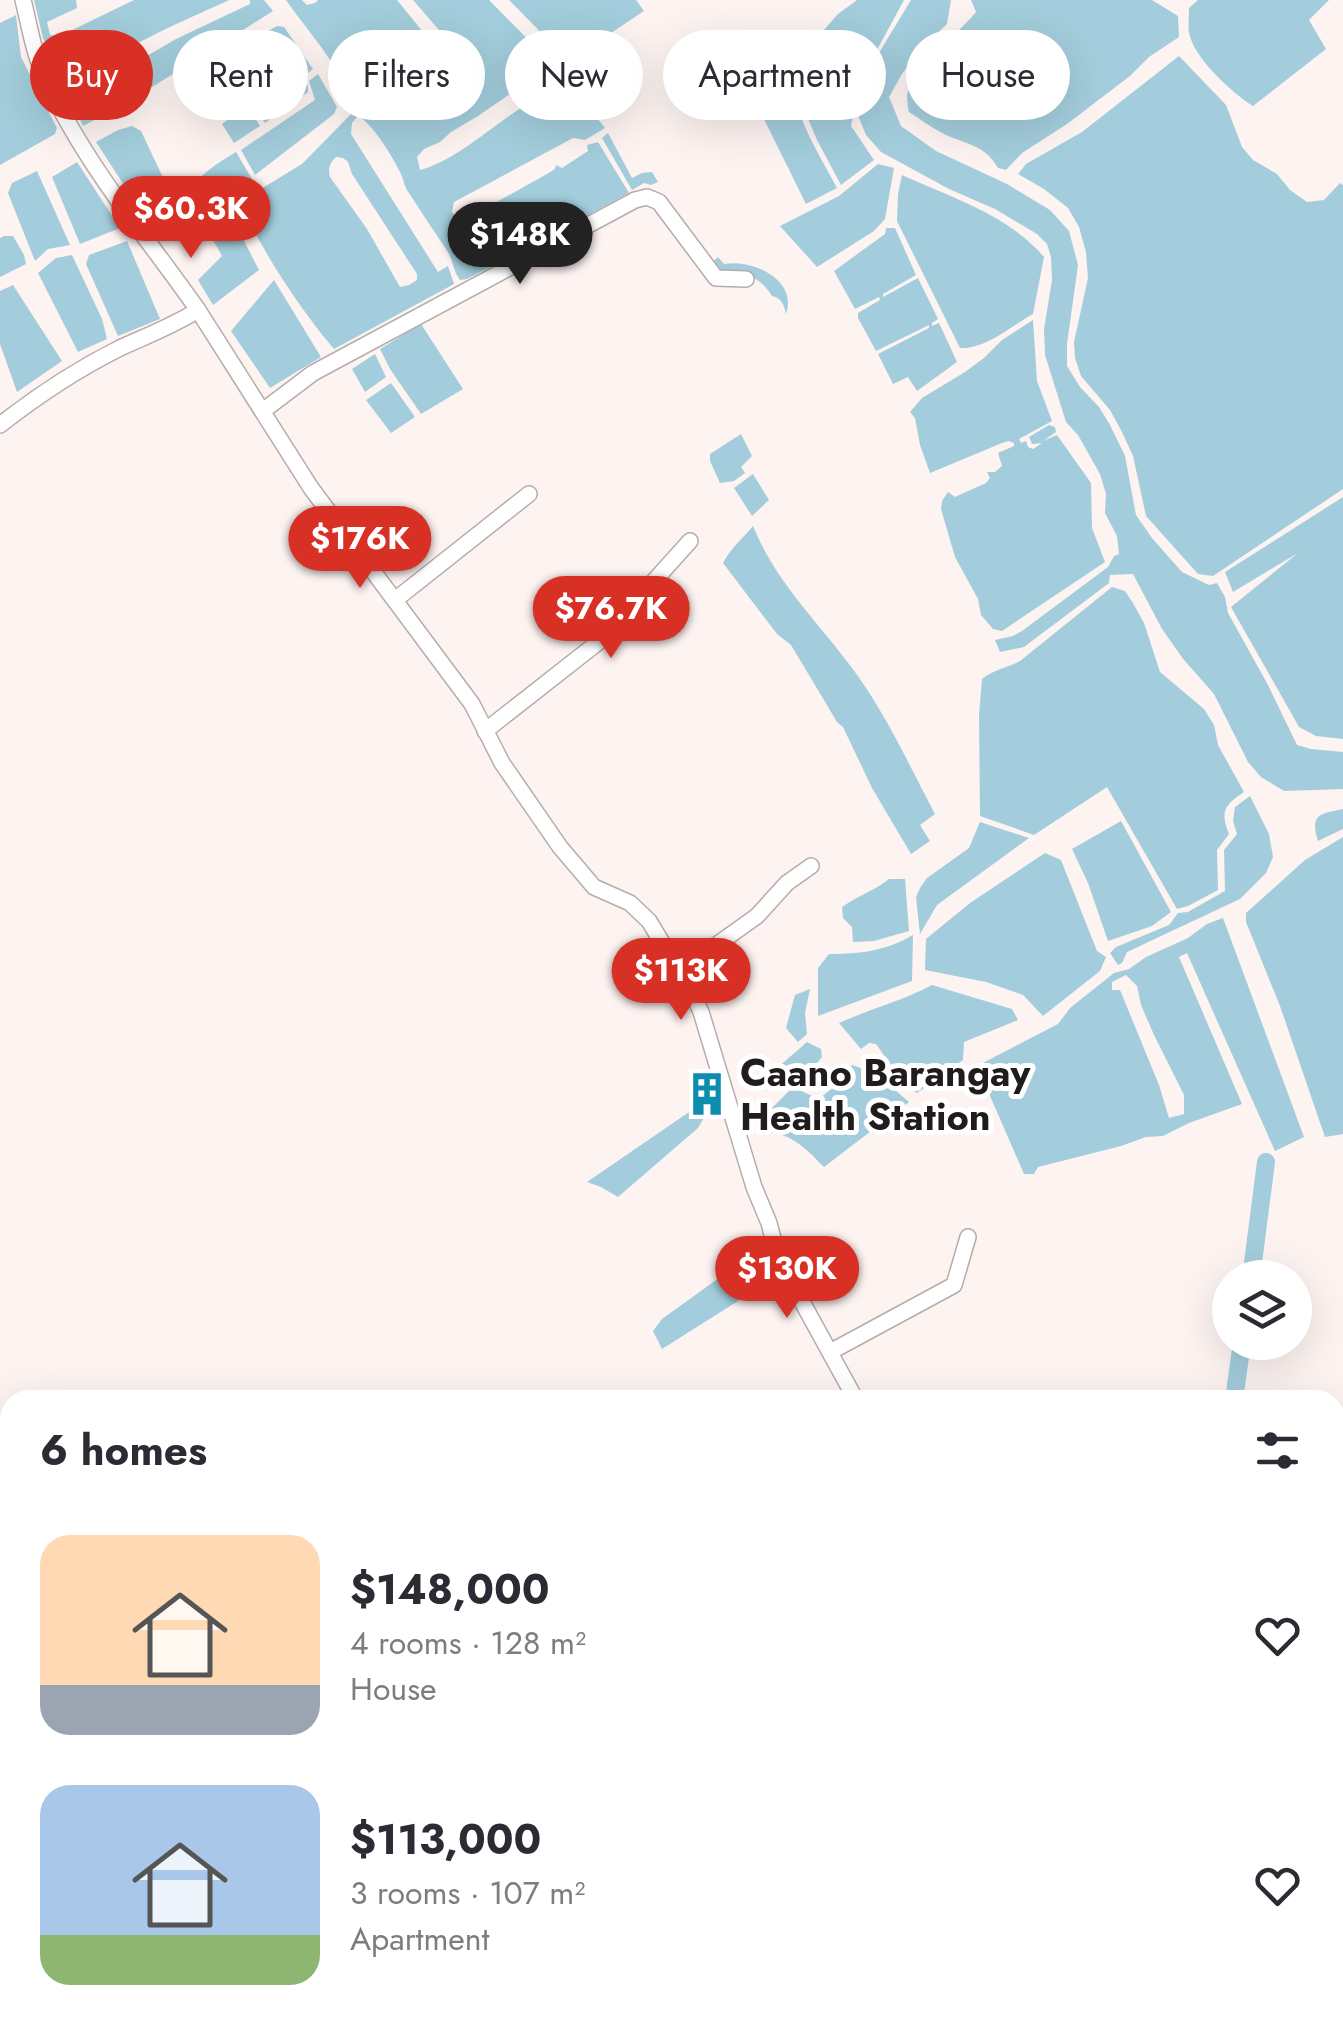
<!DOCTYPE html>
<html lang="en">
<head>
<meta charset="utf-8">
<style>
	body { margin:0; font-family:Jost,sans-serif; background:#f7f7f7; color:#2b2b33; height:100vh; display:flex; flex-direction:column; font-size:38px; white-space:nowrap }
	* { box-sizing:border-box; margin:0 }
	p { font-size:32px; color:#7c7c81 }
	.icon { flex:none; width:55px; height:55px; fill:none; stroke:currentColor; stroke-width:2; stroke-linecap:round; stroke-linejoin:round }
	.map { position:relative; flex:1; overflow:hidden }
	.panel { position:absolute; left:0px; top:1390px; width:1345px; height:640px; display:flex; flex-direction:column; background:#fff; border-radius:30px 30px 0 0; box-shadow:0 10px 40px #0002 }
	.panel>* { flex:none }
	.guide { position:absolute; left:30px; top:30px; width:1285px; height:90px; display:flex; gap:20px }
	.buttons { position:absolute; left:1212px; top:1260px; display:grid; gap:20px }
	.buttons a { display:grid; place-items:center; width:100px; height:100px; border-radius:50%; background:#fff; box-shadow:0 10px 40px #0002; font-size:50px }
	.price { position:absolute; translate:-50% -85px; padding:0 22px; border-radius:35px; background:#d93025; color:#fff; font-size:32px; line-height:65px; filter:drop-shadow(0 2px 5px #0008) }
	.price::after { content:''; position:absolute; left:50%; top:60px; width:30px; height:22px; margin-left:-15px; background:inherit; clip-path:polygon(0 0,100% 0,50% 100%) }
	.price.on { background:#222; color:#fff }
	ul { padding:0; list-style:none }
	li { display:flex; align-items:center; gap:30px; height:250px; padding:0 40px }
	li span { display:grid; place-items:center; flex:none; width:280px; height:200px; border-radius:30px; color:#555 }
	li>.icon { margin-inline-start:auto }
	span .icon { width:120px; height:120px; fill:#fffc; stroke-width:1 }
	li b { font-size:42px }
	h2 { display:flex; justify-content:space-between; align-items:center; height:120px; padding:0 40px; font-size:42px }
	.pill { padding:0 35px; border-radius:45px; background:#fff; box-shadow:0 10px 40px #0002; font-size:35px; line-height:90px }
	.pill.on { background:#d93025; color:#fff }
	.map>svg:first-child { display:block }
</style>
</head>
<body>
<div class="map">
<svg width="1343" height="2030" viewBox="0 0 1343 2030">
	<rect width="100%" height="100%" fill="#fdf3f1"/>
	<polygon fill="#f7e4e1" points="1343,1957 1343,2030 1224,2030 1221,2020 1335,2020 1335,1959"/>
	<g fill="#a3cddc" fill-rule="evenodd">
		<path d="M34,0H76L77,8L47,22L50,35L60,36L134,0H229C200,14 102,54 89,79L96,84L111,77L176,39L250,4V0H264L273,11L125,104L83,126L43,38Z"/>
		<path d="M286,0H302L307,5L315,3L318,0H397L427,37C435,40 437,44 440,51L438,59L464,88L472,86L479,79L477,74L413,0H489L564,76L605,128L585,140L573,138L454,202L452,212L458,219H466L547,174L555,169L556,165L562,168L588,151L587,145L598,142L629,193L467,279L460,280C453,270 453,261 448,252C435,233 422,213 409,193C404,187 404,179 400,172C392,156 373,124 358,116L352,123L351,134L438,272L448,266L454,284L334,349C297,305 267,258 241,206L256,192L302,164L354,111C354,83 303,25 286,0ZM533,78H540L547,85V93C505,112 463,159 420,170L417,157L424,149L440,142L451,132L478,116ZM336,157L343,158L348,162L352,174L417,274V280L409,285L400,287L367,229L330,177C328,168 329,164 336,157Z"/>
		<polygon points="509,0 636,0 644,11 569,61"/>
		<polygon points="857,0 904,0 859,83 851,126 874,160 841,185 817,140 796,90 797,62 808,42 817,38 838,14"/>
		<polygon points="911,0 951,0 947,24 920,50 902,74 889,97 901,126 936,151 1007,184 1050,210 1069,231 1078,265 1067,344 1067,366 1080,387 1099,407 1110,425 1125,456 1136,515 1152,538 1182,572 1209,585 1217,583 1225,597 1228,613 1268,685 1297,745 1311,749 1343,752 1343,789 1284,791 1261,777 1248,762 1214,694 1184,660 1162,629 1133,574 1110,575 1109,583 1024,647 1000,652 995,640 1013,636 1022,631 1108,567 1114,556 1119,554 1117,536 1105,513 1106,494 1100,474 1078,435 1066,422 1045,355 1044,329 1052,280 1051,257 1047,244 1037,234 995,209 949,189 881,152 866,135 859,118 861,94 868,71"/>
		<path d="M971,0H1152L1178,16L1179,37L1149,57L1130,76L1067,124L1022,153L1006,170L998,168C984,144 967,145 944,134C932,128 920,119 909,112C908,110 907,97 907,95C913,70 959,33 976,12Z"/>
		<path d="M1198,0H1329L1309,20L1326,49L1253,106C1232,93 1194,58 1189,33C1188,25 1189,16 1189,8Z"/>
		<polygon points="16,15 21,57 57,128 55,134 0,165 0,23"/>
		<polygon points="277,26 284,27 313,69 306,75 293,62 252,86 218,113 207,101 204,81 196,72"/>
		<polygon points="1179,56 1226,105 1242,147 1253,160 1277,174 1290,190 1307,202 1324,200 1340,183 1343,185 1343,489 1213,576 1198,574 1146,516 1133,456 1122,432 1110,410 1081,376 1075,358 1074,342 1088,278 1086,252 1079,227 1068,208 1044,189 1018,174 1026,164 1082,132"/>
		<path d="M789,63C792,112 814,145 837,188L806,204L761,113Z"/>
		<polygon points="294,73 301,75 308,86 308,92 265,123 251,103"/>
		<polygon points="318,74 337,107 334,114 255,175 241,150 315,100 309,81"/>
		<polygon points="247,105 260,126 234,143 222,124"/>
		<polygon points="132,126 141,131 166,184 135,202 96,142 118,130"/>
		<polygon points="608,133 632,178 642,173 652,172 658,182 651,185 644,183 632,190 602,138"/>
		<path d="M236,152L252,179L193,217L186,198C197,175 215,165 236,152Z"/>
		<polygon points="77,162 120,228 80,244 52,177"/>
		<polygon points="878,164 894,168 885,219 874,231 817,267 780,226 839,196"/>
		<polygon points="37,171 70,245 48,249 35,261 8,193 12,183"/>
		<path d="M902,175C950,197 1009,215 1044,257L1033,314C1011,326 986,349 960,348L897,221L898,194Z"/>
		<polygon points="229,212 259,270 213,305 198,280 222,256 204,224"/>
		<polygon points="886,228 895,228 916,275 883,294 883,297 918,278 938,319 932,323 932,326 939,323 957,362 917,391 908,377 893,384 878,354 929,328 929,325 876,351 858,318 858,313 880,300 879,297 855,309 834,271 885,234"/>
		<polygon points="4,236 13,236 24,255 26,264 0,277 0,238"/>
		<polygon points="127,241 160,319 118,336 86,264 89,255"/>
		<polygon points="72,255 102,319 107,339 78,352 38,273 56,258"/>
		<path d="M718,257L724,264C752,259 798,279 786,314C784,305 782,298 772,296C756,272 747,275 719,275L709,265Z"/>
		<polygon points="274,280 321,357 270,388 231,331"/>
		<polygon points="13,285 62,361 17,392 0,344 0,291"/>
		<polygon points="1033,320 1037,381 1052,421 1019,439 1021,443 1026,441 1028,447 1033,449 1042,443 1032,444 1029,437 1049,425 1055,427 1056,432 1043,441 1057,435 1091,483 1092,528 1105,562 1002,631 993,629 981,615 978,599 955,557 941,509 942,501 948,492 955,497 986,483 990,478 987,472 995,472 1002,466 998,453 1014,446 1014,443 1009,441 1002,443 930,473 920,445 915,418 910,412 922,398 965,372 984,358 1002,340"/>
		<polygon points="421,324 463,389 421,414 390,369 380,349"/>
		<polygon points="375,354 386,377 365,392 352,369"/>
		<polygon points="391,383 415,417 391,433 366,400"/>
		<polygon points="741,434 752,456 741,467 745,473 734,481 720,483 710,461 710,454"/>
		<polygon points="753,474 769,500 752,516 734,488"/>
		<polygon points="1343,497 1343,739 1316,736 1299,727 1231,607 1298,553 1233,592 1225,572"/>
		<path d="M753,526C778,586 818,621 855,672C887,716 909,765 935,814L920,825L930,841L911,854L872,788L843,727L837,722L797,655L791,645L777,634L723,563C730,549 743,538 753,526Z"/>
		<path d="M1112,587L1125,591L1133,603L1144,623L1160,672L1204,709L1214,725L1218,745L1244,792C1224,805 1220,812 1229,834L1217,850L1218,890L1188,906L1177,909L1107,787L1034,835L980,816L979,715L982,679C993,670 1007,668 1020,661Z"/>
		<polygon points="1250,796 1269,834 1273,857 1266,873 1240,899 1127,952 1122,963 1118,965 1110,953 1116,947 1169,925 1178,913 1188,912 1225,891 1224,850 1237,834 1233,821 1235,807"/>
		<path d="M1343,809V829L1318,841C1310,814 1319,814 1343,809Z"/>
		<polygon points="1121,821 1171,912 1152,926 1108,941 1088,883 1072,849"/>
		<polygon points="980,822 1029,838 937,905 920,934 916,897 920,888 927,878 969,848"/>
		<polygon points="1343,837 1343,1134 1325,1137 1280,1006 1246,922 1246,913 1305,860"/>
		<polygon points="1045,853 1061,860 1097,951 1106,957 1100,971 1043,1016 1023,995 986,982 925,970 926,939 970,903"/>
		<path d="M889,879H905L909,931L874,941L853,942L852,927L843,918L842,907C857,896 874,891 889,879Z"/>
		<path d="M1223,918L1304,1137L1275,1151L1187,953L1179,957L1242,1104L1189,1123L1163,1136L1146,1137L1121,1146L1038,1167L1034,1174H1024L977,1066L1058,1024L1070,1008L1114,973L1129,969L1146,957L1188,938L1207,924ZM1126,975L1137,986L1141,1005L1154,1035L1184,1095V1114L1169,1118L1159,1085L1120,990H1112V982Z"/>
		<path d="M913,935L912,981L818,1016V968L829,954C861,954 885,951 913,935Z"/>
		<path d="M932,985L1012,1009L1018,1020L964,1042L963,1060L917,1093L905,1085L876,1044L869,1043L861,1049L839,1023C870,1009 902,1001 932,985Z"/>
		<polygon points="810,989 805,1013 807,1034 798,1042 786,1028 795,995"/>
		<polygon points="807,1042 821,1049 822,1057 807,1075 793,1078 776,1069"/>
		<path d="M852,1065L875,1073L909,1102L824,1167C806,1149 794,1135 768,1132L759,1121L789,1091L797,1089L819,1099L837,1084Z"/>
		<polygon points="695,1108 705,1116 698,1128 618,1197 601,1187 587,1182"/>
		<polygon points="723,1275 739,1277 746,1296 662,1349 653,1331 662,1319"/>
	</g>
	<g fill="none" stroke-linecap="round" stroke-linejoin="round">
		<g stroke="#a3cddc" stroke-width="18">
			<polyline points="1251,1278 1266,1162"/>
			<polyline points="1234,1400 1242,1342"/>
			<polyline points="1018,2030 1024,2020"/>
		</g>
		<g stroke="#b6acab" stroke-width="18">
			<g id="street">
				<polyline points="198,310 311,488 472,704 502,763 560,847 594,887 630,903 649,921 667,951 683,971 701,1012 754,1187 769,1223 778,1258 856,1400"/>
				<polyline points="264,410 313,373 635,200 647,197 659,202 716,278 746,279"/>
				<path d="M0,425C37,396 78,369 120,348C146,336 173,326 198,310C143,232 78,156 41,68C32,46 29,23 23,0"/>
				<polyline points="395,600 529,494"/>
				<polyline points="485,731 601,640 690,541"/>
				<path d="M683,971C687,957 692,953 706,955L715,946L757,916L787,883L811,866"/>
				<polyline points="830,1352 954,1285 968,1237"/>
				<polyline points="0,1563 10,1575"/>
				<polyline points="1335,1705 1343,1708"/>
				<polyline points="390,2020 400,2030"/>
				<polyline points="730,2030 736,2020"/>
			</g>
		</g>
		<use href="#street" stroke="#fff" stroke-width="15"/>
	</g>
	<defs>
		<g id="building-bare" transform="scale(3.45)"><path d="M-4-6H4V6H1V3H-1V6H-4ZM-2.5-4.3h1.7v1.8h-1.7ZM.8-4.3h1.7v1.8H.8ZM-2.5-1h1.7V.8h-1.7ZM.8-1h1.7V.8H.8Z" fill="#0c8dad" stroke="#fff" stroke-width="2.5" paint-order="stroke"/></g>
	</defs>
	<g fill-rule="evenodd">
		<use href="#building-bare" x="707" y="1094"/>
	</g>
	<g text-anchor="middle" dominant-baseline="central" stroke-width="10" stroke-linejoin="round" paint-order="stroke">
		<g font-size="38" font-weight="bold" fill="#1f1c1b" stroke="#fff" text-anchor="start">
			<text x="740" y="1072">Caano Barangay<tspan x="740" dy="44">Health Station</tspan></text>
		</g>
	</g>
</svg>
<div class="buttons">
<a><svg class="icon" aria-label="layers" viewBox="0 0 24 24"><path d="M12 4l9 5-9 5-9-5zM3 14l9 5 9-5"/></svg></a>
</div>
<b class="price" style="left:191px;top:261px">$60.3K</b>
<b class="price on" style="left:520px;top:287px">$148K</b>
<b class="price" style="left:360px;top:591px">$176K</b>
<b class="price" style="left:611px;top:661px">$76.7K</b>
<b class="price" style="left:681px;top:1023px">$113K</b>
<b class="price" style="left:787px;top:1321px">$130K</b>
<div class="guide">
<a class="pill on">Buy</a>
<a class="pill">Rent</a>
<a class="pill">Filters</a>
<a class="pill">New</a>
<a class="pill">Apartment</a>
<a class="pill">House</a>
</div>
<section class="panel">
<h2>6 homes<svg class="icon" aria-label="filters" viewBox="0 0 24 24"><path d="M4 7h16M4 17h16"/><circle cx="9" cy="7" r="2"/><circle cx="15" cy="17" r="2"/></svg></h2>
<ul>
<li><span style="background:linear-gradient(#ffd9b3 75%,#9aa5b1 0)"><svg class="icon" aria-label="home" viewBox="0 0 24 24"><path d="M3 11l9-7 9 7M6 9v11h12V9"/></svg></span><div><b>$148,000</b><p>4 rooms · 128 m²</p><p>House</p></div><svg class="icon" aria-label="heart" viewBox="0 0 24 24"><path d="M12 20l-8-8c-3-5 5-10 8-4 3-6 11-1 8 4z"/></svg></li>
<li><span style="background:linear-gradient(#a9c7e8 75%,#8fb573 0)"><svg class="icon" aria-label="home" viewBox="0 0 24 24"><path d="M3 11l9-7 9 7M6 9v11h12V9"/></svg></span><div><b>$113,000</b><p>3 rooms · 107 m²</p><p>Apartment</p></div><svg class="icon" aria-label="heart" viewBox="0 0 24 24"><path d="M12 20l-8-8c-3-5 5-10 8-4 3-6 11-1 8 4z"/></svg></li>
</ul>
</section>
</div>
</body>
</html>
